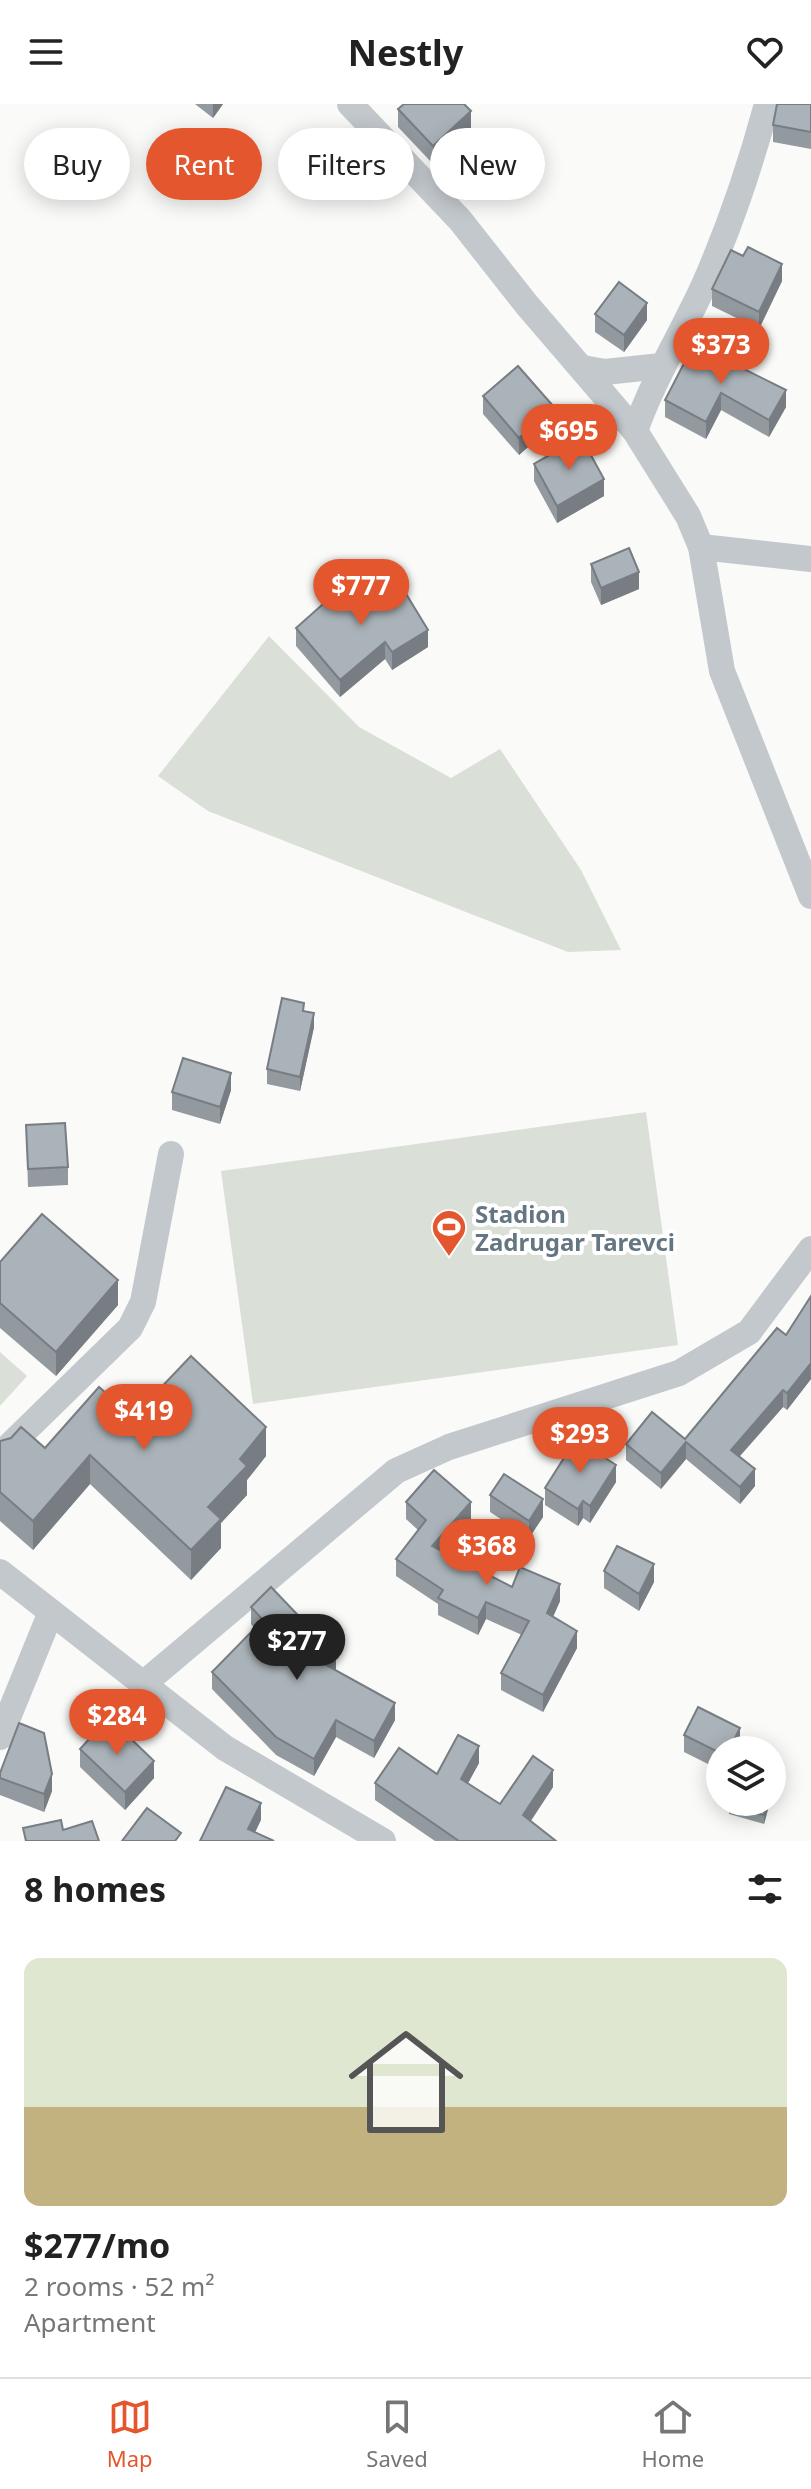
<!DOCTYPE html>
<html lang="en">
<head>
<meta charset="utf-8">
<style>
	body { margin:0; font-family:"Noto Sans",sans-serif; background:#f2f2f2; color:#222; height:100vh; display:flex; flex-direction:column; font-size:30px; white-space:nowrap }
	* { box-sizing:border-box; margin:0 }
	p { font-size:26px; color:#767676 }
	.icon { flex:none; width:44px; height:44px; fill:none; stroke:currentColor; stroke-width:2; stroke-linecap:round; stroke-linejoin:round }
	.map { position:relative; height:1737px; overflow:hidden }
	.drawer { display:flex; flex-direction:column; background:#fff; flex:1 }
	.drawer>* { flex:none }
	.top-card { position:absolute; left:24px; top:24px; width:764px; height:72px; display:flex; gap:16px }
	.controls { position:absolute; left:706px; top:1632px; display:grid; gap:16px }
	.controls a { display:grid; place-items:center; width:80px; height:80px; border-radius:50%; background:#fff; box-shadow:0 4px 20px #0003; font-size:40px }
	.price { position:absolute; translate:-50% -68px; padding:0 18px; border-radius:28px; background:#e4572e; color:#fff; font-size:26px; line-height:52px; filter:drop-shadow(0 2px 4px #0008) }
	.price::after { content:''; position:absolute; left:50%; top:48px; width:24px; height:18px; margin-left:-12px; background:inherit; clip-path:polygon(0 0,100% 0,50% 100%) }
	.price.on { background:#222; color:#fff }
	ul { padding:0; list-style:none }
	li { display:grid; align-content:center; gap:16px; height:424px; padding:0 24px }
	li span { display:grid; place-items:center; height:248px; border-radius:16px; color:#555 }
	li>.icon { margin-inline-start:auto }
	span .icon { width:144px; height:144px; fill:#fffc; stroke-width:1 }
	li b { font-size:34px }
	h2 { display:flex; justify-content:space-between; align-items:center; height:96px; padding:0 24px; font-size:34px }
	.chip { padding:0 28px; border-radius:36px; background:#fff; box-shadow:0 4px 20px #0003; font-size:28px; line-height:72px }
	.chip.on { background:#e4572e; color:#fff }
	header { display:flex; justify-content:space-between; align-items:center; height:104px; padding:0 24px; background:#fff; font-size:36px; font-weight:700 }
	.tab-bar { display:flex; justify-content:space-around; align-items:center; height:112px; border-top:2px solid #e0e0e0; background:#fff; font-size:22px; color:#767676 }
	.tab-bar a { display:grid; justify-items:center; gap:4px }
	.tab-bar .on { color:#e4572e }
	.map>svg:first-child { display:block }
</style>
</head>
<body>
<header><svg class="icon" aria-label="menu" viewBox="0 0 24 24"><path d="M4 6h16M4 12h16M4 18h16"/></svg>Nestly<svg class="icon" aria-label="heart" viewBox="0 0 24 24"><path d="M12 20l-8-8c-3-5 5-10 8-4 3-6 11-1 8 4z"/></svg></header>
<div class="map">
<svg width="811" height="1737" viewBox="0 0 811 1737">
	<rect width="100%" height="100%" fill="#fafaf8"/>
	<g fill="#dadfd7">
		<polygon points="269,532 359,623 451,674 500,645 581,766 621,846 568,848 208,707 158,672"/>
		<polygon points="646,1008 678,1241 253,1300 221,1067"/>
		<polygon points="0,1248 27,1272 0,1302"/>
	</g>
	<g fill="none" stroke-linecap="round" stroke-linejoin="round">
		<g stroke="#c3c8cc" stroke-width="26">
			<polyline points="350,0 460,116 527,201 635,327"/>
			<path d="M767,0C750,63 730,122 704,181C681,231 653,276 635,327L688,412L701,443L722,567L811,792"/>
			<polyline points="583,264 605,268 661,262"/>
			<polyline points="701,443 811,455"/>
			<polyline points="0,1351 130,1224 143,1198 171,1050"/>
			<polyline points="0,1468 225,1644 383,1737"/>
			<polyline points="142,1581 396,1367 449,1343 679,1269 749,1228 811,1145"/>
			<polyline points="0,1633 51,1508"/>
		</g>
	</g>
	<g fill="#929a9f">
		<polygon points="195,0 223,0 213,14"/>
		<polygon points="811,0 811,45 773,38 773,21"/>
		<polygon points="398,5 471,24 433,60 398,23"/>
		<polygon points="782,177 759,225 712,202 712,185"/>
		<polygon points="595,210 647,216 624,248 595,228"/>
		<polygon points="694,240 786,303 769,333 721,306 706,335 665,313 665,296"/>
		<polygon points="483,292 554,320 519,351 483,310"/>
		<polygon points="534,360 604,392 557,419 534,377"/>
		<polygon points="591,460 639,485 601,501 591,478"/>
		<polygon points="354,501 428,543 392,566 385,555 340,593 296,542 296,524"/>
		<polygon points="304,907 314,923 300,987 267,980 267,965"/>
		<polygon points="231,986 220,1020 172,1006 172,988"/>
		<polygon points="26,1021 68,1063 68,1081 28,1083"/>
		<polygon points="0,1158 118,1201 56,1272 0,1224"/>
		<polygon points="811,1192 811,1275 787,1306 783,1303 740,1352 755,1382 740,1400 686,1355 661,1385 626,1356 626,1340 685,1335 786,1231"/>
		<polygon points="133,1313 266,1352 247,1376 247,1391 221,1419 221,1444 191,1476 90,1380 33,1446 0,1417 0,1337 45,1344"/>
		<polygon points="616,1378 590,1419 583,1414 578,1422 545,1401 545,1384"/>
		<polygon points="490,1391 543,1413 529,1434 490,1408"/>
		<polygon points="406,1398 471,1415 442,1448 512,1483 560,1497 553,1513 577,1544 543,1608 501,1586 501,1569 522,1531 486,1515 478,1531 438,1511 438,1500 396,1472 396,1455 418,1426 406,1415"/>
		<polygon points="604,1467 654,1478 639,1507 604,1484"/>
		<polygon points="251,1503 336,1566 395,1616 374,1654 336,1633 314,1672 276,1651 212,1585 212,1568 254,1524 251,1520"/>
		<polygon points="684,1631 740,1641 720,1646 720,1666 684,1648"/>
		<polygon points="80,1645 154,1674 125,1706 80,1663"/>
		<polygon points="479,1659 468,1679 500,1700 553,1683 531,1717 556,1737 435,1737 375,1696 375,1679 437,1670"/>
		<polygon points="0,1669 52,1687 44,1708 0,1691"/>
		<polygon points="770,1698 764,1720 729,1710 729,1701"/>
	</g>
	<g fill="#777d82">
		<polygon points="213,0 223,0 213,14"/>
		<polygon points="471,7 471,24 433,60 433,42"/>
		<polygon points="782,160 782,177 759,225 759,208"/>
		<polygon points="647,199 647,216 624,248 624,231"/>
		<polygon points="786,286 786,303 769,333 769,316"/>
		<polygon points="721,289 721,306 706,335 706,318"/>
		<polygon points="554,303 554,320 519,351 519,334"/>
		<polygon points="604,375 604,392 557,419 557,402"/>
		<polygon points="639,468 639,485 601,501 601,484"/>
		<polygon points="428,526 428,543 392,566 392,548"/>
		<polygon points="385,538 385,555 340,593 340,576"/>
		<polygon points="314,909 314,923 300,987 300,973"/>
		<polygon points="231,969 231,986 220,1020 220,1003"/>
		<polygon points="118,1176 118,1201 56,1272 56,1248"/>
		<polygon points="811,1259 811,1275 787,1306 787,1289"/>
		<polygon points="783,1286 783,1303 731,1362 731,1346"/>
		<polygon points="266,1323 266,1352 247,1376 247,1391 221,1419 221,1444 191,1476 191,1446 208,1403 240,1355"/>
		<polygon points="686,1338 686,1355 661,1385 661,1369"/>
		<polygon points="90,1351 90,1380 33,1446 33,1417"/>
		<polygon points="616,1361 616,1378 590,1419 590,1402"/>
		<polygon points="755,1365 755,1382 740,1400 740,1383"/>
		<polygon points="543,1395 543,1413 529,1434 529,1417"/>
		<polygon points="583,1397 583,1414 578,1422 578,1405"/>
		<polygon points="471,1398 471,1415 432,1459 432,1442"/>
		<polygon points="654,1460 654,1478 639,1507 639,1490"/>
		<polygon points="560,1480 560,1497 547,1526 547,1509"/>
		<polygon points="486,1498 486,1515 478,1531 478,1514"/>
		<polygon points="577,1527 577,1544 543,1608 543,1591"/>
		<polygon points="336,1551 336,1568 326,1561"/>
		<polygon points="395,1599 395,1616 374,1654 374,1637"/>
		<polygon points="336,1616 336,1633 314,1672 314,1655"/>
		<polygon points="740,1624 740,1641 738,1646 729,1646"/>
		<polygon points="479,1642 479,1659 461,1692 461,1675"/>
		<polygon points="154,1657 154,1674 125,1706 125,1688"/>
		<polygon points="553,1666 553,1683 523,1728 523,1711"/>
		<polygon points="52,1670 52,1687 44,1708 44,1690"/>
		<polygon points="767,1698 770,1698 764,1720 764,1711"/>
		<polygon points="261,1699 261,1716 251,1737 248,1725"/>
	</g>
	<g fill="#aab3b9" stroke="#777d82" stroke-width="2">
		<polygon points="404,0 464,0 471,7 433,42 398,5"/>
		<polygon points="777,0 811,0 811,28 773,21"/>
		<polygon points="748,143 782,160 759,208 712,185 731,146 743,152"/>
		<polygon points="619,178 647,199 624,231 595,210"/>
		<polygon points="694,240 786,286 769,316 721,289 706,318 665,296"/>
		<polygon points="518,262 554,303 519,334 483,292"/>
		<polygon points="581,333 604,375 557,402 534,360"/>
		<polygon points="629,444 639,468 601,484 591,460"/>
		<polygon points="397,475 428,526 392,548 385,538 340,576 296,524 340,485 354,501"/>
		<polygon points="282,894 304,899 303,907 314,909 300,973 267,965"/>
		<polygon points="183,954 231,969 220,1003 172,988"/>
		<polygon points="65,1019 68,1063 28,1065 26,1021"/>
		<polygon points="42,1110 118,1176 56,1248 0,1199 0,1158"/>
		<polygon points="811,1192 811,1259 787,1289 783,1286 731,1346 755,1365 740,1383 686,1338 661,1369 626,1340 652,1308 685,1335 777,1224 786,1231"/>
		<polygon points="191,1252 266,1323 240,1355 247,1362 208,1403 221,1415 191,1446 90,1351 33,1417 0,1388 0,1337 11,1334 21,1323 45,1344 99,1283 133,1313"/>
		<polygon points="576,1335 616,1361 590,1402 583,1397 578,1405 545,1384"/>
		<polygon points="434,1366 471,1398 432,1442 512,1483 520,1463 560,1480 547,1509 577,1527 543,1591 501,1569 529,1517 486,1498 478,1514 438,1494 443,1486 396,1455 426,1416 406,1398"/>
		<polygon points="504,1370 543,1395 529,1417 490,1391"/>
		<polygon points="617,1442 654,1460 639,1490 604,1467"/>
		<polygon points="271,1483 336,1551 326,1561 395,1599 374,1637 336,1616 314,1655 276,1633 212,1568 263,1516 251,1503"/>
		<polygon points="698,1603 740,1624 729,1646 720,1646 720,1649 684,1631"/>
		<polygon points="19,1619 44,1629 52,1670 44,1690 0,1674 0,1669"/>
		<polygon points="103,1620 122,1637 127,1631 154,1657 125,1688 80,1645"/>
		<polygon points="458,1631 479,1642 461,1675 500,1700 533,1652 553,1666 523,1711 556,1737 459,1737 375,1679 399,1644 437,1670"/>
		<polygon points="226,1683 261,1699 248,1725 274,1737 200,1737"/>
		<polygon points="730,1698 767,1698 764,1711 729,1701"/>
		<polygon points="147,1704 181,1729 175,1737 122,1737"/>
		<polygon points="61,1716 63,1726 92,1717 99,1737 26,1737 23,1724"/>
	</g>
	<defs>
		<g id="stadium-pin" transform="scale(1.8)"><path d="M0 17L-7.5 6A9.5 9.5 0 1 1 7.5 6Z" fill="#e4572e" stroke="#fff"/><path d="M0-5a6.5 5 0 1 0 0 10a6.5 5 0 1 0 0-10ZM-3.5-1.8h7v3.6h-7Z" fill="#fff"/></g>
	</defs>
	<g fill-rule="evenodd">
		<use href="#stadium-pin" x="449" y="1123"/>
	</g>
	<g text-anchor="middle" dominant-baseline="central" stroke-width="8" stroke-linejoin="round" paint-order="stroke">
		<g font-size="24" font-weight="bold" fill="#657683" stroke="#fff" text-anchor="start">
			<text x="475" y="1109">Stadion<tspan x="475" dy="28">Zadrugar Tarevci</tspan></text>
		</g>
	</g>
</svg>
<div class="controls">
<a><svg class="icon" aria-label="layers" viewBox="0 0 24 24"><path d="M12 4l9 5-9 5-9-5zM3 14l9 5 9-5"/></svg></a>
</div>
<b class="price" style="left:721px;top:282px">$373</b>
<b class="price" style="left:569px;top:368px">$695</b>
<b class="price" style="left:361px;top:523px">$777</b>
<b class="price" style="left:144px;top:1348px">$419</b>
<b class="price" style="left:580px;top:1371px">$293</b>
<b class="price" style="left:487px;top:1483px">$368</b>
<b class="price on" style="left:297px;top:1578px">$277</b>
<b class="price" style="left:117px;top:1653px">$284</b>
<div class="top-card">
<a class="chip">Buy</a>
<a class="chip on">Rent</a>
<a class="chip">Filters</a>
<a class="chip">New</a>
</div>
</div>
<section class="drawer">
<h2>8 homes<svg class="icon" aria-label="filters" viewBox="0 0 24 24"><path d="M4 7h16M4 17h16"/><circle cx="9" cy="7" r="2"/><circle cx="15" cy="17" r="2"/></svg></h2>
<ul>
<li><span style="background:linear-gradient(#dfe7d0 60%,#c2b280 0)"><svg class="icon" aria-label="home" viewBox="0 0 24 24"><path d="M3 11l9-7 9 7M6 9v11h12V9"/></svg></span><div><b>$277/mo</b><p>2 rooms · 52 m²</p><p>Apartment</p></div></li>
</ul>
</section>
<nav class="tab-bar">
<a class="on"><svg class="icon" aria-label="map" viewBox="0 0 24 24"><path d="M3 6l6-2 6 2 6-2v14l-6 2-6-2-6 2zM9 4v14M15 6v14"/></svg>Map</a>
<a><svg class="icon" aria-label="saved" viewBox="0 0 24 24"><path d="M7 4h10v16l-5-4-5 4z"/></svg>Saved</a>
<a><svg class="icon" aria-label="home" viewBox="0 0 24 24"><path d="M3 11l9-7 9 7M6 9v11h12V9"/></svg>Home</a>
</nav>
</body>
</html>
